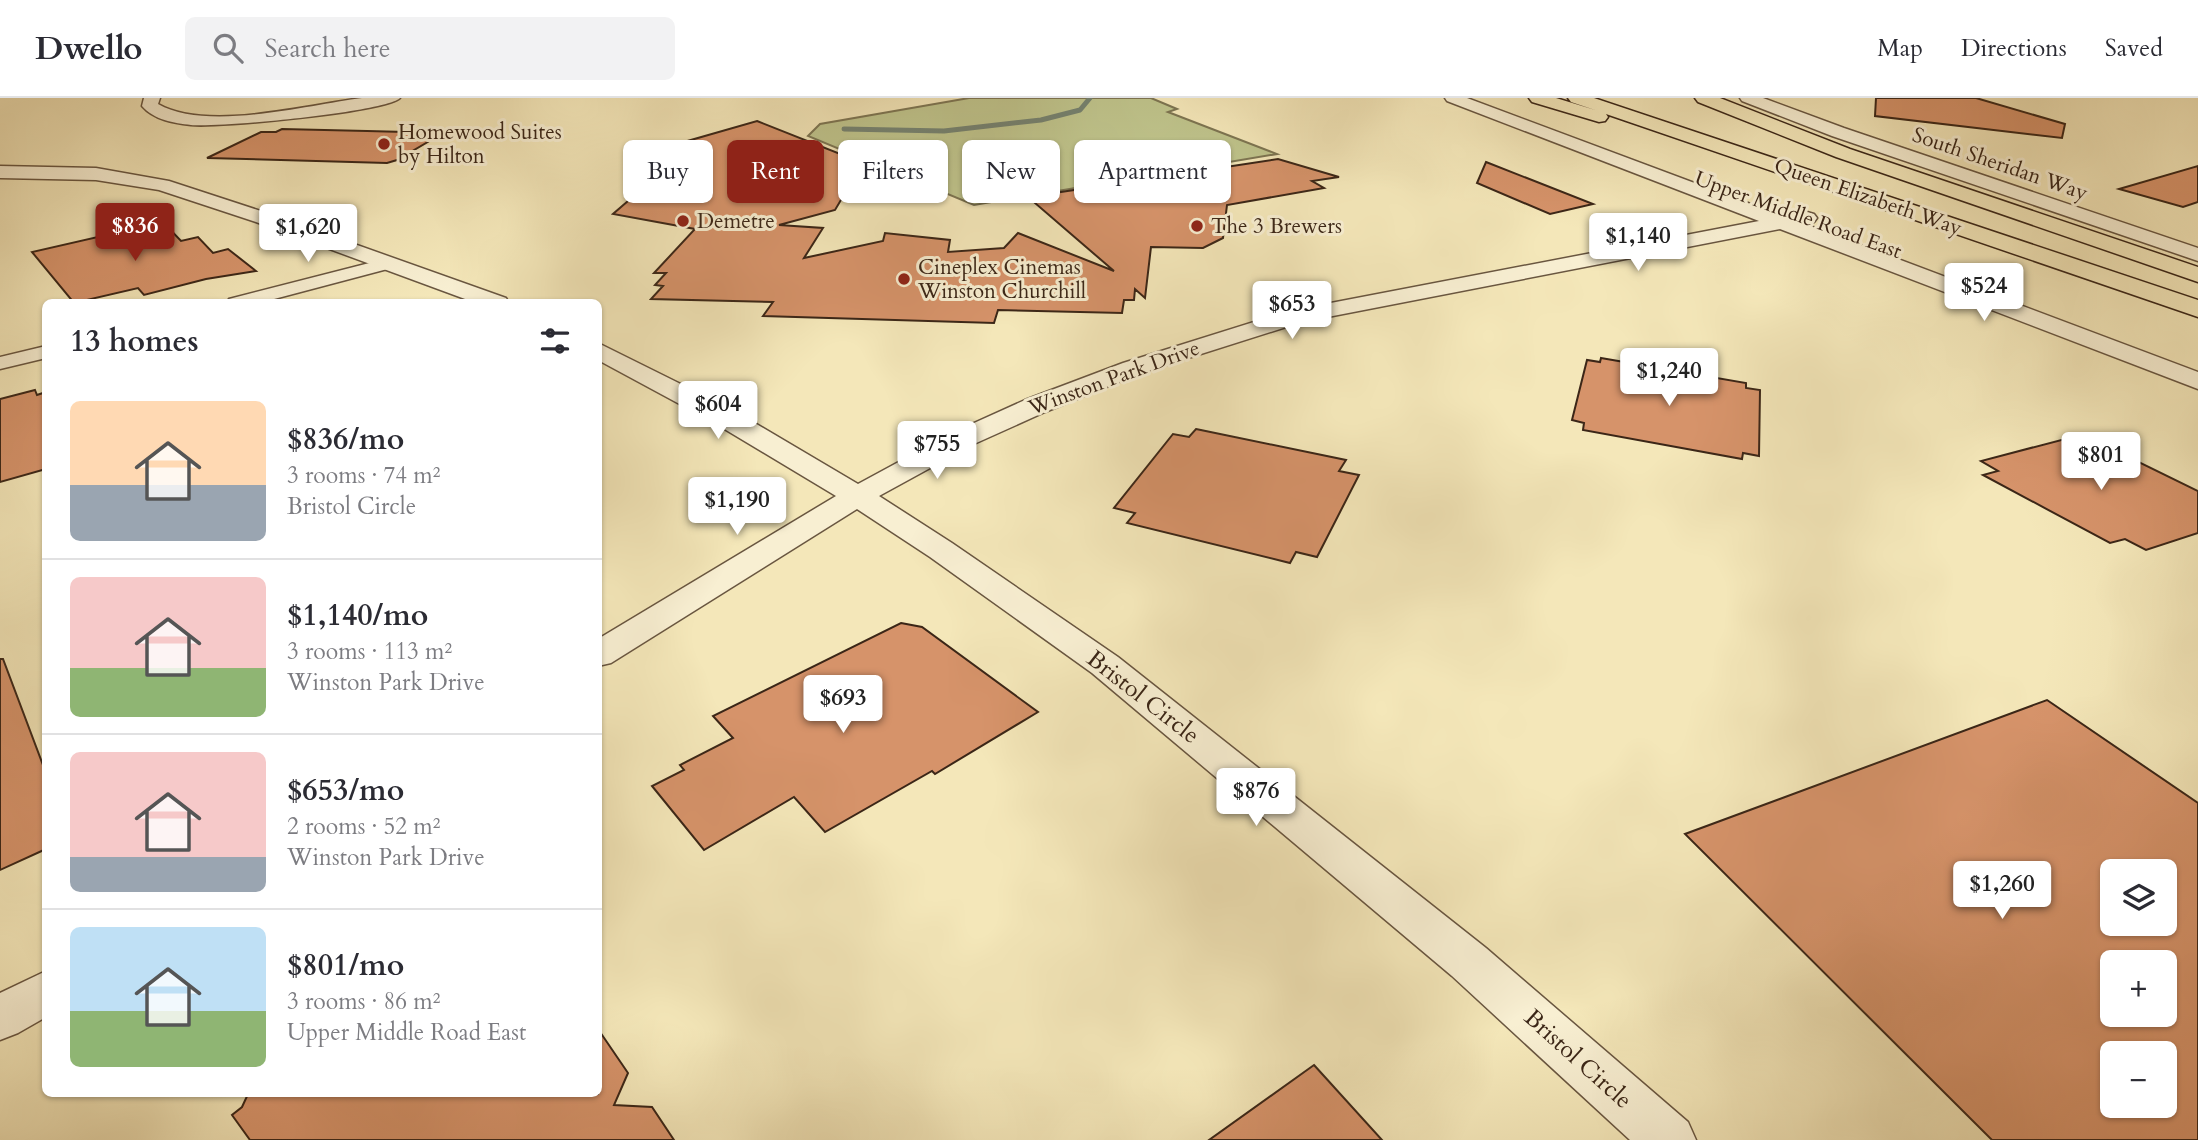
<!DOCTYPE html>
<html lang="en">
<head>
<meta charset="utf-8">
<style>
	body { margin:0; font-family:Cardo,serif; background:#f2f2f3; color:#2b2b33; height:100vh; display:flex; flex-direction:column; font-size:26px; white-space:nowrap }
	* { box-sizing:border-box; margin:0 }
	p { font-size:23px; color:#7c7c81 }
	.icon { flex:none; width:38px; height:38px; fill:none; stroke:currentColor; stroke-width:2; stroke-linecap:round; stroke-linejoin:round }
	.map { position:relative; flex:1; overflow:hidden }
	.side { position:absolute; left:42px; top:201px; width:560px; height:798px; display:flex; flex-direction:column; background:#fff; border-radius:10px; box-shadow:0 2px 5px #0004 }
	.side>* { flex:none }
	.guide { position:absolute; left:623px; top:42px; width:665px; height:63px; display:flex; gap:14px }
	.fabs { position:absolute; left:2100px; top:761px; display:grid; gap:14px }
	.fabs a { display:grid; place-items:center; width:77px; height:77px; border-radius:10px; background:#fff; box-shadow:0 2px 5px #0004; font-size:35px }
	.price { position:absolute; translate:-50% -60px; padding:0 16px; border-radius:7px; background:#fff; color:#222; font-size:23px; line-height:46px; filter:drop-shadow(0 2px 4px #0008) }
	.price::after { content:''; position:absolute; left:50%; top:42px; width:21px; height:16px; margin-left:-10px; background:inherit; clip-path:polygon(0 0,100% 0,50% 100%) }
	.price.active { background:#8f2418; color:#fff }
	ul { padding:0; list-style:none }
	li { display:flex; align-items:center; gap:21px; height:175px; padding:0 28px }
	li+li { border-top:2px solid #e1e1e2 }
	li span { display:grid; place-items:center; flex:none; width:196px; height:140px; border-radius:10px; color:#555 }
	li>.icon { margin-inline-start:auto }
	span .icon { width:84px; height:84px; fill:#fffc; stroke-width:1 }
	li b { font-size:30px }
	h2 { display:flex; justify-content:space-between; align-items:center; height:84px; padding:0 28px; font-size:30px }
	.pill { padding:0 24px; border-radius:10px; background:#fff; box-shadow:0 2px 5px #0004; font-size:24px; line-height:63px }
	.pill.active { background:#8f2418; color:#fff }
	header { display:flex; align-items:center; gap:42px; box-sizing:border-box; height:98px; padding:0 35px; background:#fff; border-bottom:2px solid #e1e1e2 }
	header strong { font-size:33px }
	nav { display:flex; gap:38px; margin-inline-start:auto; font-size:24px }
	.search { width:490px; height:63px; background:#f2f2f3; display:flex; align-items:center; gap:18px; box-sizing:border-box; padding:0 24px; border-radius:10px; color:#7c7c81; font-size:26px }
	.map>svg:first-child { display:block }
</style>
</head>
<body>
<header>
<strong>Dwello</strong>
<div class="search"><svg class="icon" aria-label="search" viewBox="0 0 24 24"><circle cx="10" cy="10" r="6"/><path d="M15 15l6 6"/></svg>Search here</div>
<nav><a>Map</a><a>Directions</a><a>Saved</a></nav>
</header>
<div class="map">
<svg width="2198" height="1042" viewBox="0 0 2198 1042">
	<rect width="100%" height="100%" fill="#f4e7b9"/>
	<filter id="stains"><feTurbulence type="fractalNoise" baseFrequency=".00286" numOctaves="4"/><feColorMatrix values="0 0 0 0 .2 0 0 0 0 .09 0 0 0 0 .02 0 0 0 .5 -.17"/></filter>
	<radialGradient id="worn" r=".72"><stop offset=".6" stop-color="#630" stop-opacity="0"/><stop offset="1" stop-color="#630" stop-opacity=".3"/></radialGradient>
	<polygon fill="#bfc48c" stroke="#7d7552" stroke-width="2" points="969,0 1151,0 1177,11 1168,14 1277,56 974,107 808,38 820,26"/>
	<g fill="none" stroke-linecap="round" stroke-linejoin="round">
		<polyline stroke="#758270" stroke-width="5" points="844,31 944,33 1041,22 1080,12 1090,0"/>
	</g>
	<g fill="#d6936a" stroke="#3b2617" stroke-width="2" fill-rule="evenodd">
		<polygon points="1876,0 1976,0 2065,26 2062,40 1875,18"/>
		<polygon points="757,23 863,65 835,112 779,127 823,130 804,160 883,143 885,135 950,142 948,154 1004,150 1018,135 1114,173 1028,99 1278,61 1339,79 1312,83 1324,90 1227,107 1223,140 1203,150 1151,149 1145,200 1135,191 1134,202 1124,202 1122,215 998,212 994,225 763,218 773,204 651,201 663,188 655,187 666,175 654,175 695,131 613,116 636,96 645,92 626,82 663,50"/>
		<polygon points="282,31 367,33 443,35 397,62 387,65 207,60 261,34 276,34"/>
		<polygon points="1486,64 1593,106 1550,116 1477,85"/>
		<polygon points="2198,68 2198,104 2183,109 2119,91"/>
		<polygon points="163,124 181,143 198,139 213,155 228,151 256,173 206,181 144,197 138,190 74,205 32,154"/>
		<polygon points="1601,260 1746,285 1746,290 1760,292 1759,358 1743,355 1742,361 1583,332 1584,325 1572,322 1587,262 1600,264"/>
		<polygon points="35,292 37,297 46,294 46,371 0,384 0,301"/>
		<polygon points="1196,331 1346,362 1339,373 1359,377 1317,459 1296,454 1290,465 1127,425 1135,415 1114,410 1173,336 1189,339"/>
		<polygon points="2069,340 2087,349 2100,345 2198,393 2198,435 2146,452 2125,441 2110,445 1983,377 1998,373 1981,363"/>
		<polygon points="901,525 922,529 1038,614 935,676 932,673 825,734 794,699 704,752 652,688 684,672 680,667 733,640 713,618"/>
		<polygon points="0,561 3,561 46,675 46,751 0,772"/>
		<path d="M2047,602L2198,705V1042H1992L1685,736ZM2112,774H2165V826H2112ZM2112,864H2165V917H2112ZM2112,956H2165V1008H2112Z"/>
		<polygon points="598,931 628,975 614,1007 652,1009 674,1042 250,1042 232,1017 242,1009 248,996 598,996"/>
		<polygon points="1314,967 1382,1042 1209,1042"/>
	</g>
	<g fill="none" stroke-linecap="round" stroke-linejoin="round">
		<g stroke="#695640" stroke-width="3">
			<g id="minor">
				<polygon points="389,160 398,165 395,169 259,205 227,205 229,201"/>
				<polygon points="46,248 46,260 0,271 0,259"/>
			</g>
		</g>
		<g stroke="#695640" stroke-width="3">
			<g id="tertiary">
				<path d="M144,0H160L158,6C207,34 307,7 362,0C374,0 387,0 400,0C386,14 218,30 191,27C174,25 154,22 142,8Z"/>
				<polygon points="1445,0 1467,0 1783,118 1807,114 1814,116 1817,120 1814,124 1805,126 2198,274 2198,291 1780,131 1302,224 1141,275 1045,314 974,346 879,398 952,445 1118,559 1486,850 1688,1024 1696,1042 1630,1042 1452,878 1092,575 930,459 857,411 611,565 598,568 598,541 836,398 711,323 598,262 598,245 731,311 858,386 954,334 1025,302 1123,265 1289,213 1759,123 1447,3"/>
				<polygon points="1740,0 1763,0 1844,30 2198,150 2198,163 1832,38 1742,3"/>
				<polygon points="0,68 96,70 169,83 270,116 506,200 509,205 476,205 256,124 159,92 96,82 0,80"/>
				<polygon points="46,873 46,919 18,935 0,942 0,895"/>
			</g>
		</g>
		<g stroke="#3b2617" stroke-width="3">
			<g id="motorway">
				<polygon points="1529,0 1556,0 1595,12 1571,4 1568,0 1594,0 2198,202 2198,219 1606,16 1608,19 1605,23 1599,24 1532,4"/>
				<polygon points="1695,0 1720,0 1850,51 2198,169 2198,184 1836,59 1698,4"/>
			</g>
		</g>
		<use href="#minor" fill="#f8efd2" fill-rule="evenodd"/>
		<use href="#tertiary" fill="#f8efd2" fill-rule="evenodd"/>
		<use href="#motorway" fill="#f4e7b9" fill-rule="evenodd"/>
	</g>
	<g fill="#8f2418" stroke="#f8efd2" stroke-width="2.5">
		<circle cx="384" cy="46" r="7"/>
		<circle cx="683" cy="123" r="7"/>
		<circle cx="1197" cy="128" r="7"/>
		<circle cx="904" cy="181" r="7"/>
	</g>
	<g text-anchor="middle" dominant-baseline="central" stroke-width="6" stroke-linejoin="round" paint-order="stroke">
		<g font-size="21" fill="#3b2617" stroke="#f8efd2" text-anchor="start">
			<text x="398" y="34">Homewood Suites<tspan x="398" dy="24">by Hilton</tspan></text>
			<text x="697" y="123">Demetre</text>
			<text x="1211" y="128">The 3 Brewers</text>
			<text x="918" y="169">Cineplex Cinemas<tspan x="918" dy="24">Winston Churchill</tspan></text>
		</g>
		<g font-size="21" fill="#3b2617" stroke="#f8efd2">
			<text transform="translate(2000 66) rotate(19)">South Sheridan Way</text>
			<text transform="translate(1868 99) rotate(19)">Queen Elizabeth Way</text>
			<text transform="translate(1798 117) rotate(20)">Upper Middle Road East</text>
			<text transform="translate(1114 280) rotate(-20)">Winston Park Drive</text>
		</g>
		<g font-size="24" fill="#3b2617" stroke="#f8efd2">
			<text transform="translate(1143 599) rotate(38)">Bristol Circle</text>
			<text transform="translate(1578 961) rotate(42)">Bristol Circle</text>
		</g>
	</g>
	<rect width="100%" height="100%" filter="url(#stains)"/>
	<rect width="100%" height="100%" fill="url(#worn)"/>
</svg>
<div class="fabs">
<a><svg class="icon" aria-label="layers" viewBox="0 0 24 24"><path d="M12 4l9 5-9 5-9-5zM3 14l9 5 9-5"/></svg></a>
<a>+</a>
<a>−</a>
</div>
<b class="price active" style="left:135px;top:165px">$836</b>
<b class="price" style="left:308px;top:166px">$1,620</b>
<b class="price" style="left:1638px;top:175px">$1,140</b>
<b class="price" style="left:1984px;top:225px">$524</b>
<b class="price" style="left:1292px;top:243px">$653</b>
<b class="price" style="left:1669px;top:310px">$1,240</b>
<b class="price" style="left:718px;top:343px">$604</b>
<b class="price" style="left:937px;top:383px">$755</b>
<b class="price" style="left:2101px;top:394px">$801</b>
<b class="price" style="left:737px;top:439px">$1,190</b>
<b class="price" style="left:843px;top:637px">$693</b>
<b class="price" style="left:1256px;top:730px">$876</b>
<b class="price" style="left:2002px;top:823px">$1,260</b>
<div class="guide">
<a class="pill">Buy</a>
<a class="pill active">Rent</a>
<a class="pill">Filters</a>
<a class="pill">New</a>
<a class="pill">Apartment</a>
</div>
<section class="side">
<h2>13 homes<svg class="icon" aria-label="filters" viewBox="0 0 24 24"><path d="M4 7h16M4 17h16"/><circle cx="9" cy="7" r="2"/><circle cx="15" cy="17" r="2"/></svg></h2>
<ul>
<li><span style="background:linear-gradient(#ffd9b3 60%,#9aa5b1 0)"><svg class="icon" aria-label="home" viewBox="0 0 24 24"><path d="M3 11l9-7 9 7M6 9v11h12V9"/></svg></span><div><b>$836/mo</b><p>3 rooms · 74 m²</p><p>Bristol Circle</p></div></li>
<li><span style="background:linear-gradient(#f6c9c9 65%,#8fb573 0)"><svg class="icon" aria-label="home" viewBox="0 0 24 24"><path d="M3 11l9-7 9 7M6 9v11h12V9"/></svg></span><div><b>$1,140/mo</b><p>3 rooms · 113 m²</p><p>Winston Park Drive</p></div></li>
<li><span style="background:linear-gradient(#f6c9c9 75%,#9aa5b1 0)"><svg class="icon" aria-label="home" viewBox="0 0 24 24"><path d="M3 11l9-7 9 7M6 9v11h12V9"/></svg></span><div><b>$653/mo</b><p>2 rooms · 52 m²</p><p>Winston Park Drive</p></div></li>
<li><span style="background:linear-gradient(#bfe0f5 60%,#8fb573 0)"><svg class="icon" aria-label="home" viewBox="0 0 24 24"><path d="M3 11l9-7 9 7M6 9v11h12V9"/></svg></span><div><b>$801/mo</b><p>3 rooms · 86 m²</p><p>Upper Middle Road East</p></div></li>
</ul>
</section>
</div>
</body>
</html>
